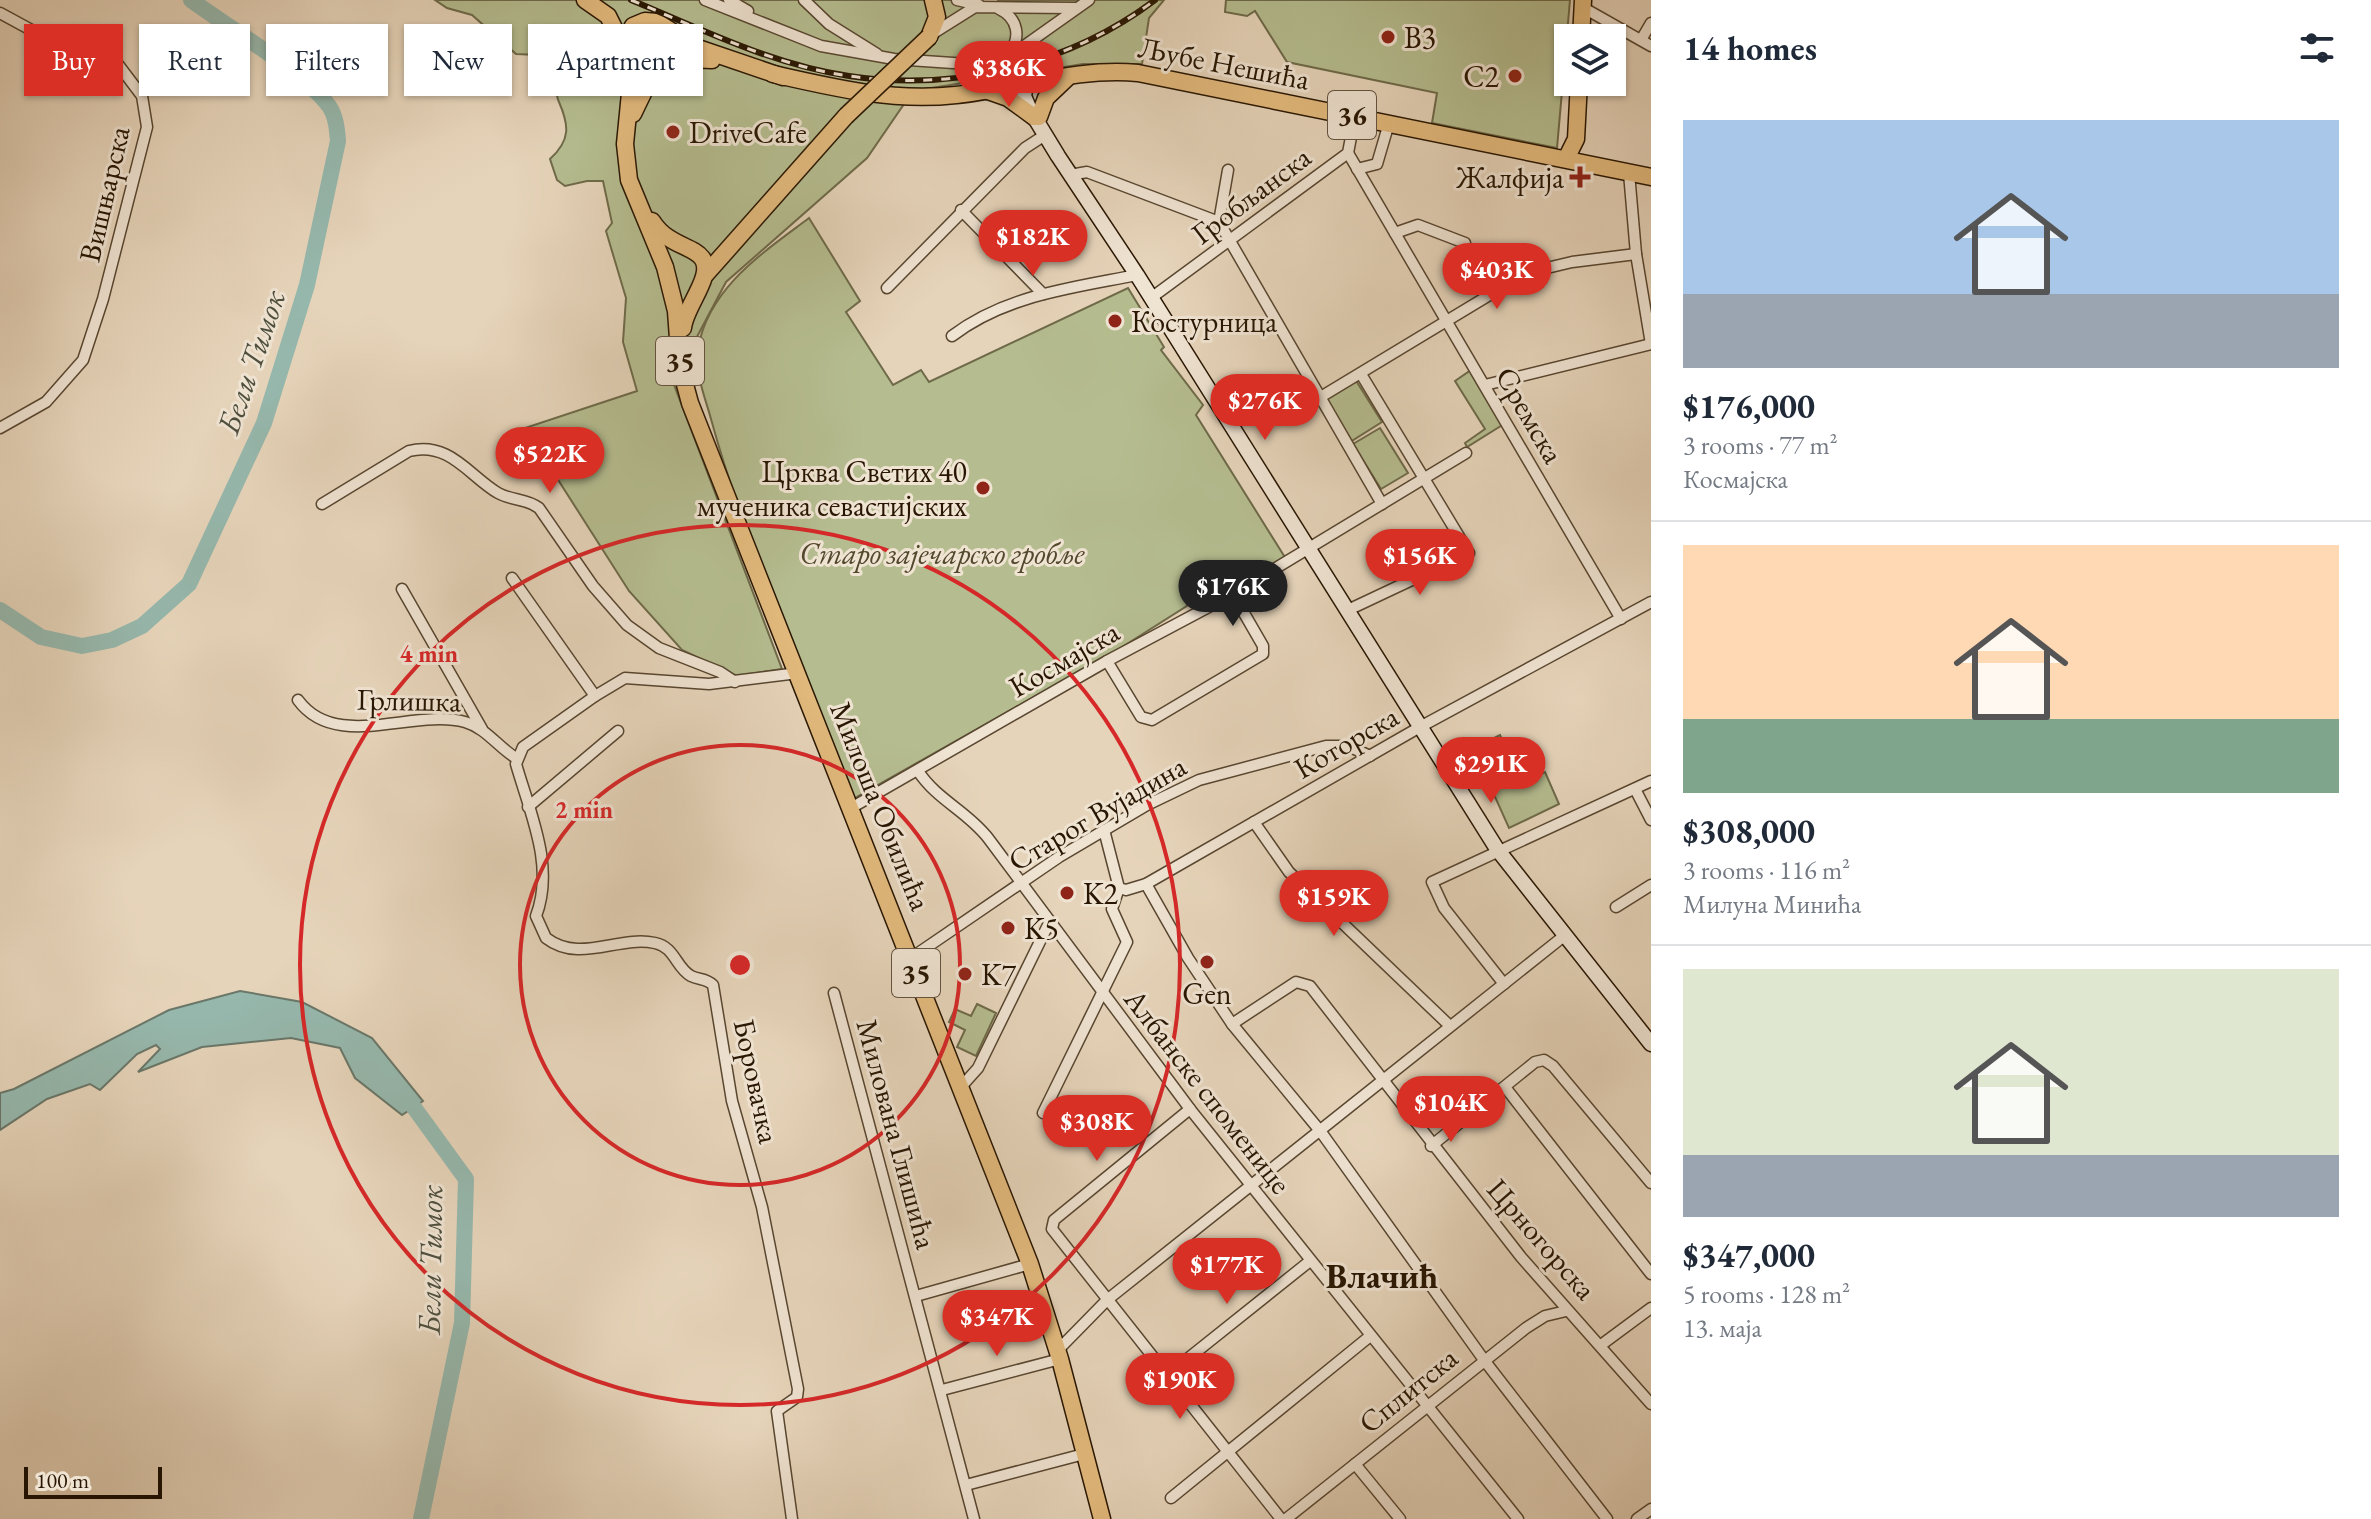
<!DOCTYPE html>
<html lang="en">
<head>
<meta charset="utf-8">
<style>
	body { margin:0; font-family:"EB Garamond",serif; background:#f2f2f3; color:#1f2937; height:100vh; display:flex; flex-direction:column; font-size:30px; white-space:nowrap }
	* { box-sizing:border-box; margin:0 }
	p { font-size:26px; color:#747a83 }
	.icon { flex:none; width:44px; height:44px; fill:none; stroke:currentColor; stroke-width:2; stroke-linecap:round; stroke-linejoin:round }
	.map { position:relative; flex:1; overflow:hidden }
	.panel { display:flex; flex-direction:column; background:#fff; width:720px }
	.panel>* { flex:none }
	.top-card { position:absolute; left:24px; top:24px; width:760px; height:72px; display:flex; gap:16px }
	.tools { position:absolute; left:1554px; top:24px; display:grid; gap:16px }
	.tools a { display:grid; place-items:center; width:72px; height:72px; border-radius:0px; background:#fff; box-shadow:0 2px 6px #0004; font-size:40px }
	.scale { position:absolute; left:24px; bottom:20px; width:138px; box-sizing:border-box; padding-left:8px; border:4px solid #281602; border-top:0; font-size:22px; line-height:28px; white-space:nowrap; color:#281602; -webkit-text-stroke:6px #efe3d2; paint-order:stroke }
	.price { position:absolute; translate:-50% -68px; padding:0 18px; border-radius:28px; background:#d93025; color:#fff; font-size:26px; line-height:52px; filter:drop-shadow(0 2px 4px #0008) }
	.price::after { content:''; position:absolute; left:50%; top:48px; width:24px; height:18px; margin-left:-12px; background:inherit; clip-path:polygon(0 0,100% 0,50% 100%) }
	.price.on { background:#222; color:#fff }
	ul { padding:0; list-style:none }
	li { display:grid; align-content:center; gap:16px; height:424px; padding:0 32px }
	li+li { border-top:2px solid #e0e1e3 }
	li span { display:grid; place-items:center; height:248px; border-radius:0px; color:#555 }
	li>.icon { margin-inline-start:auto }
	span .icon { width:144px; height:144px; fill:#fffc; stroke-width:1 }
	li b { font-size:34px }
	h2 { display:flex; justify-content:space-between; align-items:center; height:96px; padding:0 32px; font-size:34px }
	.chip { padding:0 28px; border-radius:0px; background:#fff; box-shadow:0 2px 6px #0004; font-size:28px; line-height:72px }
	.chip.on { background:#d93025; color:#fff }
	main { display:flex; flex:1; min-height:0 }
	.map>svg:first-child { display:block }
</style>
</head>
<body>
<main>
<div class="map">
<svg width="1651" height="1519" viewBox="0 0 1651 1519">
	<rect width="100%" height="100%" fill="#e6d4ba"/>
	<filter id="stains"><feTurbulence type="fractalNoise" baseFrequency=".0025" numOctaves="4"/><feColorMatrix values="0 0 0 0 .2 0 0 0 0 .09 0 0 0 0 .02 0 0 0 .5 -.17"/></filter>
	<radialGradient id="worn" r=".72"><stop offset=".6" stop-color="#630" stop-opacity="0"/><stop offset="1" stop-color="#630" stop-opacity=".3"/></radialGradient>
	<g fill="#b5bd90" stroke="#6e6a49" stroke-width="2">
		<path d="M435,0H968L1020,13L1069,5L997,0H1164L1149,18L1142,64H1083L913,91L867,158L726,282L673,382L782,669L737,676L682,650L629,591L525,428L637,391L623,342L626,298L606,231L612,223L603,181H587L565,186L557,180L550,159C571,140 569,125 559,102C555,94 557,84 554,76C550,69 543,62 538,55L516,54L472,15L447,8Z"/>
		<polygon points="1226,0 1570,0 1557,148 1432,123 1437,93 1287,62 1255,11 1247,16 1225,12"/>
		<path d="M809,218L860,301L846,312L893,385L921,370L929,382L1128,288L1164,347L1161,350L1203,405L1196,415L1286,559L1211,602L1206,594L1119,649L853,799C805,674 746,547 711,419C705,397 694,371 698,348C709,287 764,252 809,218Z"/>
		<polygon points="1471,370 1504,424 1467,447 1465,443 1485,429 1455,381"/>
		<polygon points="1355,379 1382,422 1350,442 1323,399"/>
		<polygon points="1380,428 1408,473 1381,489 1353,444"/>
		<polygon points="1500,735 1522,782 1545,772 1559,804 1509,828 1473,748"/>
		<polygon points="977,1004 996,1013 976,1056 957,1047 965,1030 949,1022 955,1009 971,1016"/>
	</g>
	<polygon fill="#96b8ad" stroke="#6a7769" stroke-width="2" points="240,991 302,1002 372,1038 423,1101 402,1115 355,1078 340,1048 291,1038 202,1047 138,1072 160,1049 156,1045 137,1054 100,1090 90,1084 47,1099 0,1130 0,1093 14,1089 169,1010"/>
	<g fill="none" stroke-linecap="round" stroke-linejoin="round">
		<g stroke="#96b8ad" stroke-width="16">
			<path d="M0,610L41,637L82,646L112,640L142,626L189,584L264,423L307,285L338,141C337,129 336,116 329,106C306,74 225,25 191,0"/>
			<polyline points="402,1091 466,1179 462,1323 421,1519"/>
		</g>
		<g stroke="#584630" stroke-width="13">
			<g id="street">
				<polyline points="705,0 821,46 894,59 968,64 994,60 1024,46 1089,0"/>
				<polyline points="729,0 748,11"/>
				<polyline points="804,0 829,24 877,54"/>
				<polyline points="957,0 979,5"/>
				<polyline points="1582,7 1651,46"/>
				<path d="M999,9C1018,18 1022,38 1008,54"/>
				<polyline points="0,13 35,32 88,47 117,63 142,96 147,127 103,299 83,360 46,402 0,428"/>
				<polyline points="932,34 975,7 1075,8"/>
				<polyline points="1641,40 1651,23"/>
				<polyline points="1348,153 1621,619"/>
				<polyline points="1357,169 1377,164 1389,123"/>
				<polyline points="1629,173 1636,254 1651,344"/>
				<polyline points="1070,175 1087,172 1219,222 1382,504"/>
				<polyline points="961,210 1043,294"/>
				<polyline points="1219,222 1228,170"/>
				<polyline points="1395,233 1418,225 1465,243"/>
				<polyline points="1493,256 1513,263 1526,273"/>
				<polyline points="887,288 1025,148 1045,135"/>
				<polyline points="1151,298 1348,153 1355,116"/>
				<path d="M952,336C1006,295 1072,288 1137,275"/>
				<polyline points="1485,385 1651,344"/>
				<polyline points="1319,398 1526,273 1572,262 1636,254"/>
				<path d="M322,504L409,451C450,441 469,476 498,493C512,501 526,498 539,508L593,586L627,625L659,648L720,672L735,682"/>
				<polyline points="512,578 595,696"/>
				<polyline points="402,589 482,729"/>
				<polyline points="1348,610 1469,553 1361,374"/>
				<polyline points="1107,661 1141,717 1152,720 1263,654 1263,646 1233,594"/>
				<path d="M298,700C336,752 413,708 465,722C486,728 498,747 516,758"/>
				<path d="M918,771C937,800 967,811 988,838L1190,1109L1518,1519"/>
				<polyline points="1635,789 1651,820"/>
				<polyline points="528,807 618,731"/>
				<polyline points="851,808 1107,661 1233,594 1466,453"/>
				<polyline points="1254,822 1289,872 1450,1026"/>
				<polyline points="1104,830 1119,888 1126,890 1146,884 1420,727 1651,602"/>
				<polyline points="1146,884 1188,958 1232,1024 1321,1132 1484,1360 1607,1519"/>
				<polyline points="1616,907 1651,885"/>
				<polyline points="911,958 1059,857 1147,805 1199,780 1326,746 1348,746 1370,756"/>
				<polyline points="1504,984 1444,908 1432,882 1651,781"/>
				<polyline points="834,993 974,1519"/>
				<polyline points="1232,1024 1296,982 1310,986 1521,1257 1651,1404"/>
				<polyline points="961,1087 978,1068 1049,923"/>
				<polyline points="1505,1087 1651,1274"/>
				<polyline points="1190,1109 1054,1220 1052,1229 1281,1519"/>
				<polyline points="1043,1113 1127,942 1112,909 1119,888"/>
				<polyline points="1431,1146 1535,1062 1544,1060 1553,1066 1651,1183"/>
				<polyline points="916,1296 1030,1264"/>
				<polyline points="1601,1345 1651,1308"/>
				<polyline points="1058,1350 1107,1300 1564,936"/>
				<polyline points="1166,1376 1310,1261"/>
				<polyline points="942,1390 1060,1359"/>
				<polyline points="1355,1464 1400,1519"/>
				<polyline points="966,1485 1084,1454"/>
				<polyline points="1171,1498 1369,1337"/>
				<path d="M792,1519L777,1411L797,1397L798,1389L762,1207L732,1101L713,985C706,978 699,980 691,976C676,968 675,947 655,943C618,935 580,964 546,938L536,916C555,866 530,813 516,764L523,747L595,696L625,678L709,684L798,673"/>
				<polyline points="1286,1519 1526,1328 1545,1316 1566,1311"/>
				<polyline points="1637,1519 1651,1509"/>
			</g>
		</g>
		<g stroke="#281602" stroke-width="17">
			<polyline id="secondary" points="1026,84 1024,96 1030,110 1058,156 1137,275 1497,849 1651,1044"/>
		</g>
		<g stroke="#281602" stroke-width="19">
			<g id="primary">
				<polyline points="585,0 608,16 622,44"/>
				<polyline points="929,37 937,17 933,0"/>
				<polyline points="1581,38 1583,0"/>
				<polyline points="670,63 687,59 712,60"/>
				<path d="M773,74C834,88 893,102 956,95C1016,89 1077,67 1138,73L1651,177"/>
				<polyline points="783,77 698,48 657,22 645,21 633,26 622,47 631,83 625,144 629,180 665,267 676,311 680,366 690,403 1030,1264 1060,1359 1102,1519"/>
				<polyline points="988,91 1008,98 1034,117"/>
				<polyline points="633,114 646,87 660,72"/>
				<polyline points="1039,117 1046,98 1067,78"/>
				<polyline points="1566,159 1576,139 1579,82"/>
				<path d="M652,221C668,246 692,245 702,258C715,275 685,306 683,328"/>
				<polyline points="706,274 846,116"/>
			</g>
		</g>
		<use href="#street" stroke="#efe3d2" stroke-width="10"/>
		<use href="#secondary" stroke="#efe3d2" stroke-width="14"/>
		<use href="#primary" stroke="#e3ba7d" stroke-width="16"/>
		<g stroke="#281602" stroke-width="6">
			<path id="rail" d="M631,0C701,29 773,65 849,76C955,92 1069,65 1155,0"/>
		</g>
		<use href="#rail" stroke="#efe3d2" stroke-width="3" stroke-dasharray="9" stroke-linecap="butt"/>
		<g stroke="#281602" stroke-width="19" stroke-linecap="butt">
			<polyline id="primary-bridge" points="846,116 929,37"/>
		</g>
		<use href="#primary-bridge" stroke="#e3ba7d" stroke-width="16"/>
	</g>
	<g fill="none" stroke="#d62828" stroke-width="4">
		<circle cx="740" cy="965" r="220"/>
		<circle cx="740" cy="965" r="440"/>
	</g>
	<g fill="#8f2418" stroke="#efe3d2" stroke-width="3">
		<circle cx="1388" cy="37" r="8"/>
		<circle cx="1515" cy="76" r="8"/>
		<circle cx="673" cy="132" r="8"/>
		<path d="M1576 165h8v8h8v8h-8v8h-8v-8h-8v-8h8z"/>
		<circle cx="1115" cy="321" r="8"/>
		<circle cx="983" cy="488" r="8"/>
		<circle cx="1067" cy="893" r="8"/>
		<circle cx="1008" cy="928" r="8"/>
		<circle cx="1207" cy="962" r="8"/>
		<circle cx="965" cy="974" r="8"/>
	</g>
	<g text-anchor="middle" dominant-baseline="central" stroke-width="6" stroke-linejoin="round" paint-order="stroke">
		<g fill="#efe3d2" stroke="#645440" stroke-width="2">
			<rect x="1328" y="91" width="48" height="48" rx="6"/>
			<rect x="656" y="337" width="48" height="48" rx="6"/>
			<rect x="892" y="949" width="48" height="48" rx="6"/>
		</g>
		<g font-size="28" font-weight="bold" fill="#281602">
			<text x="1352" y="115">36</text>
			<text x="680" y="361">35</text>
			<text x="916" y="973">35</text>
		</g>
		<g font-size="30" fill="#281602" stroke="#efe3d2" text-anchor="start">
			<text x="1404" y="37">B3</text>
			<text x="1499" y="76" text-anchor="end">C2</text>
			<text x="689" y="132">DriveCafe</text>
			<text x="1564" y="177" text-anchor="end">Жалфија</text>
			<text x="1131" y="321">Костурница</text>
			<text x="967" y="471" text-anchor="end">Црква Светих 40<tspan x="967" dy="34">мученика севастијских</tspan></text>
			<text x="1083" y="893">K2</text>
			<text x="1024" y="928">K5</text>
			<text x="981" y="974">K7</text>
			<text x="1207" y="993" text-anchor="middle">Gen</text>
		</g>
		<g font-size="30" fill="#281602" stroke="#efe3d2">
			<text transform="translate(1224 63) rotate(11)">Љубе Нешића</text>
			<text transform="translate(104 194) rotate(-77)">Вишњарска</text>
			<text transform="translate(1251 195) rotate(-37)">Гробљанска</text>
			<text transform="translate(1530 415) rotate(60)">Сремска</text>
			<text transform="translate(1064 659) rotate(-30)">Космајска</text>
			<text transform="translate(409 700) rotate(1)">Грлишка</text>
			<text transform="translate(1346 742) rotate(-30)">Которска</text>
			<text transform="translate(881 806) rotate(68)">Милоша Обилића</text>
			<text transform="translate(1097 813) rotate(-30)">Старог Вујадина</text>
			<text transform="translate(757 1081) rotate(78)">Боровачка</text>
			<text transform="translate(1208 1091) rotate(52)">Албанске споменице</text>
			<text transform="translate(897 1134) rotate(75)">Милована Глишића</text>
			<text transform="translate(1542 1239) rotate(49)">Црногорска</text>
			<text transform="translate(1408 1390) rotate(-39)">Сплитска</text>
		</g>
		<g font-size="30" font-style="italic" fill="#52482d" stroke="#efe3d2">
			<text x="942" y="553">Старо зајечарско гробље</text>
		</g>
		<g font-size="32" font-style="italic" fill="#4e4f3e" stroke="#efe3d2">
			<text transform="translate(251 362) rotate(-71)">Бели Тимок</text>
			<text transform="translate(430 1260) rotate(-89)">Бели Тимок</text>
		</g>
		<g font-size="34" font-weight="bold" fill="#281602" stroke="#efe3d2">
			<text x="1382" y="1276">Влачић</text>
		</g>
	</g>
	<circle cx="740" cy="965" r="12" fill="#d62828" stroke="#efe3d2" stroke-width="4"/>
	<g font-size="24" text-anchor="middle" font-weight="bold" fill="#d62828" stroke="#efe3d2" stroke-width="6" stroke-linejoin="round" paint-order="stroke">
		<text x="429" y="662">4 min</text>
		<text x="584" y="818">2 min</text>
	</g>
	<rect width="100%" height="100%" filter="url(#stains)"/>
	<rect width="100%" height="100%" fill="url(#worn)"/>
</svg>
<div class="tools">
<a><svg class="icon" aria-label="layers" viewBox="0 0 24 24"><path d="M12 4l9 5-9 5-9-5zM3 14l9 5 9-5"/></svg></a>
</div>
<div class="scale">100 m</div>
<b class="price" style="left:1009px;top:109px">$386K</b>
<b class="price" style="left:1033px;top:278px">$182K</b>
<b class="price" style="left:1497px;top:311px">$403K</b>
<b class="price" style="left:1265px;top:442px">$276K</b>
<b class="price" style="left:550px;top:495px">$522K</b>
<b class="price" style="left:1420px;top:597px">$156K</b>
<b class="price on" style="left:1233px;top:628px">$176K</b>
<b class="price" style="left:1491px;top:805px">$291K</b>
<b class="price" style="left:1334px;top:938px">$159K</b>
<b class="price" style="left:1451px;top:1144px">$104K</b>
<b class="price" style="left:1097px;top:1163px">$308K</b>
<b class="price" style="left:1227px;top:1306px">$177K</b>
<b class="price" style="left:997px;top:1358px">$347K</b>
<b class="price" style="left:1180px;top:1421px">$190K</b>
<div class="top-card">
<a class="chip on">Buy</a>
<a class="chip">Rent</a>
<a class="chip">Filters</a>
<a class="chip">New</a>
<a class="chip">Apartment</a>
</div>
</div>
<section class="panel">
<h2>14 homes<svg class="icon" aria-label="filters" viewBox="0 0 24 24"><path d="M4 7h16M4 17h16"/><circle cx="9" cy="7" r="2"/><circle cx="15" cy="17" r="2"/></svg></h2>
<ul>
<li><span style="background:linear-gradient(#a9c7e8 70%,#9aa5b1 0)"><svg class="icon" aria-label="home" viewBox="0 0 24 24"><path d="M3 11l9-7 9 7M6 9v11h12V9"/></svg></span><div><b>$176,000</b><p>3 rooms · 77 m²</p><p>Космајска</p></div></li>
<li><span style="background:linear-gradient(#ffd9b3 70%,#7fa58c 0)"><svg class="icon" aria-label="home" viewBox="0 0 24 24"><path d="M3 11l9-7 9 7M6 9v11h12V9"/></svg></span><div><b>$308,000</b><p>3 rooms · 116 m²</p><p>Милуна Минића</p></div></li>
<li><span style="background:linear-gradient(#dfe7d0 75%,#9aa5b1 0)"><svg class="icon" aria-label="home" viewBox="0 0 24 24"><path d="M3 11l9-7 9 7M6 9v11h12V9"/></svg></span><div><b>$347,000</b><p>5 rooms · 128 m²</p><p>13. маја</p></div></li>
</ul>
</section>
</main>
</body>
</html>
